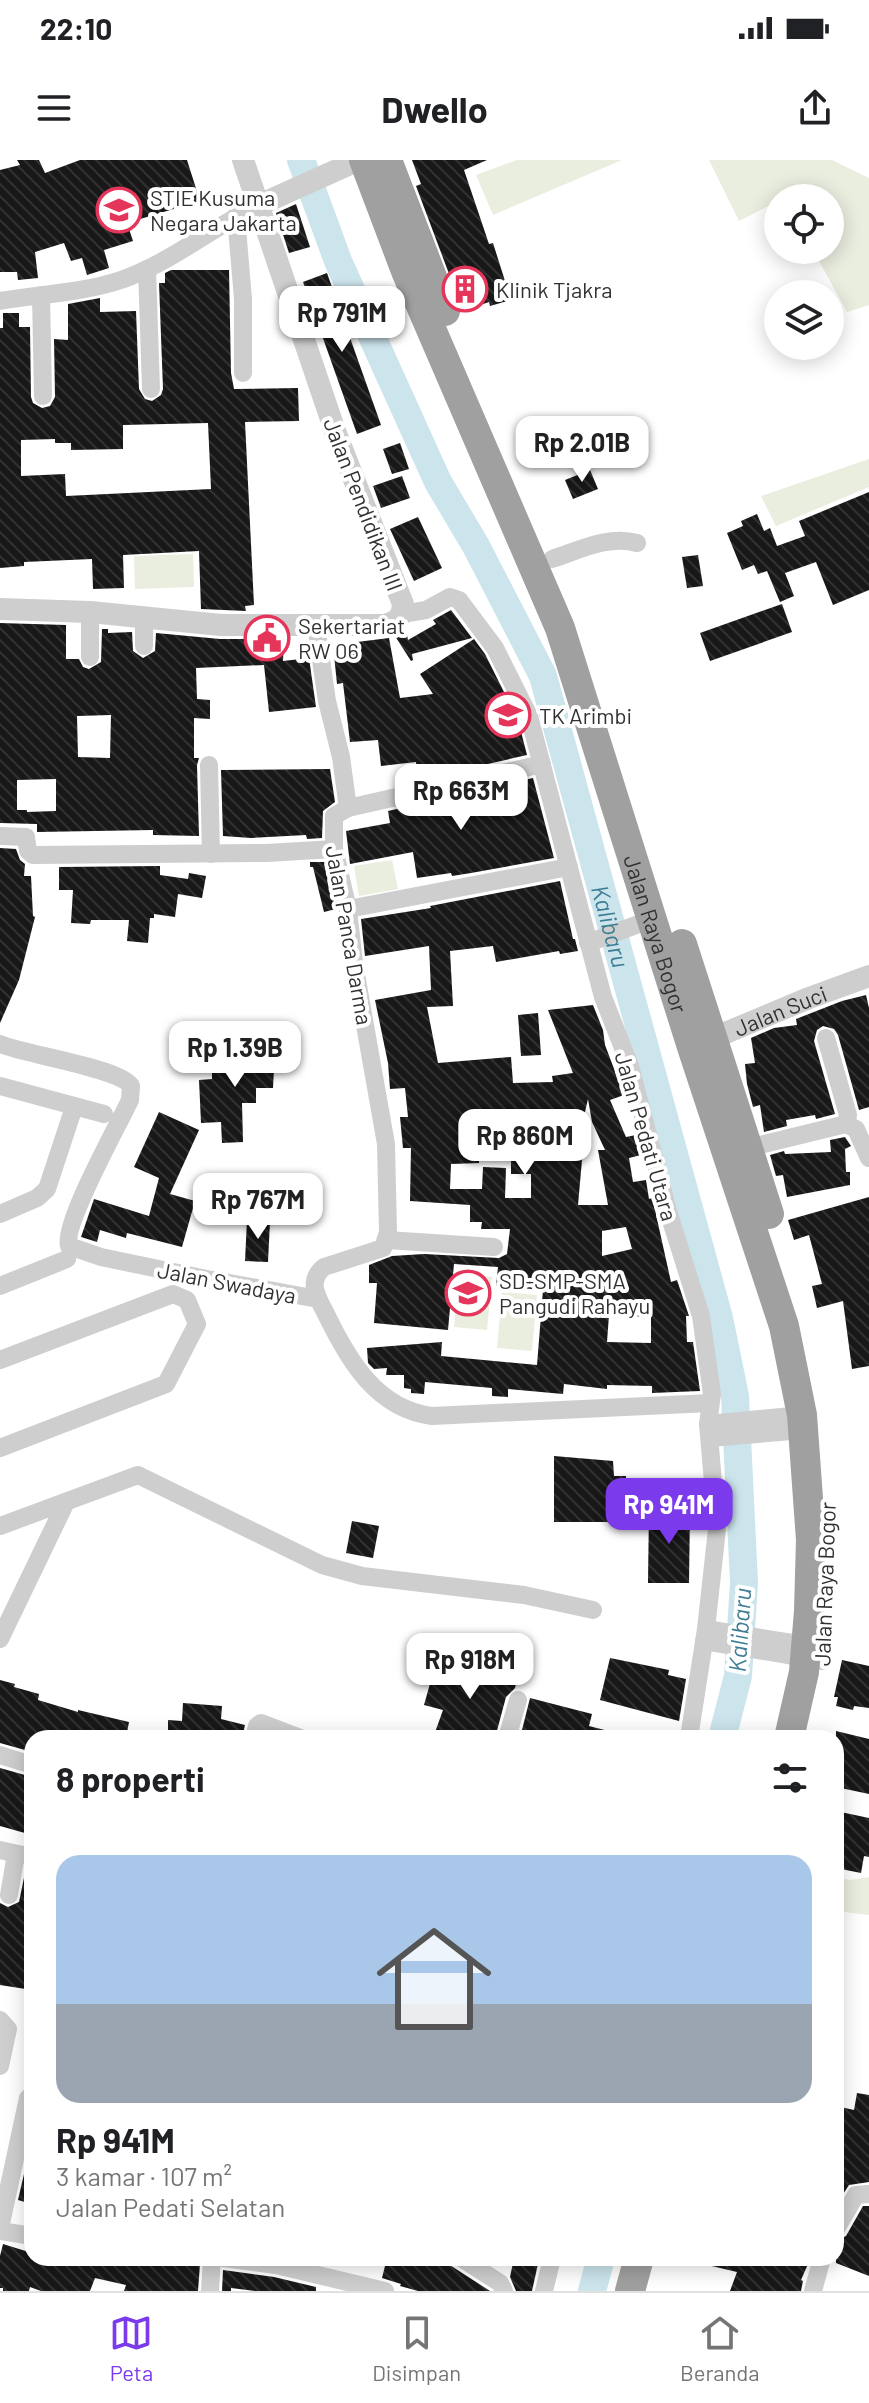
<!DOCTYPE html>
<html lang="id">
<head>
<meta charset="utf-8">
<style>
	body { margin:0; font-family:Barlow,sans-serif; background:#f6f6f6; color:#202124; height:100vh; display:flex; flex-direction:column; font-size:30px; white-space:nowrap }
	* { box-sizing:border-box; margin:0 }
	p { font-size:26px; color:#757577 }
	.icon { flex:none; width:44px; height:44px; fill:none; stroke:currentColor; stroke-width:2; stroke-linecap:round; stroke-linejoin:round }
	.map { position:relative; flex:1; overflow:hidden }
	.details { position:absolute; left:24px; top:1570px; width:820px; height:536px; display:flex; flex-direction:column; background:#fff; border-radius:24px; box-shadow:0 4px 20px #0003 }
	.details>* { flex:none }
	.controls { position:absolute; left:764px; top:24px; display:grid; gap:16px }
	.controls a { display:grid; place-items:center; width:80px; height:80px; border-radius:50%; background:#fff; box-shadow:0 4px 20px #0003; font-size:40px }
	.price { position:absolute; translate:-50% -68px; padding:0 18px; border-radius:16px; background:#fff; color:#222; font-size:26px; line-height:52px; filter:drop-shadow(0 2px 4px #0008) }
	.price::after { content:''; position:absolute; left:50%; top:48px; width:24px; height:18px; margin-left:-12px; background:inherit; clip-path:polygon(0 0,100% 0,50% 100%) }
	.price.active { background:#7c3aed; color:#fff }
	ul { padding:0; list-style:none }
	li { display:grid; align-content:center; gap:16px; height:424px; padding:0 32px }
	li+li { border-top:2px solid #e0e0e0 }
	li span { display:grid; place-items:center; height:248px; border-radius:24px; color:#555 }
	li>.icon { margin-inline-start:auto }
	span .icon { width:144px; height:144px; fill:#fffc; stroke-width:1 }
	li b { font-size:34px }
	h2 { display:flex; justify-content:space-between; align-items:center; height:96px; padding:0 32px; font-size:34px }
	.status { display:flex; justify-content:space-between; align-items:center; height:56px; padding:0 40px; background:#fff; direction:ltr }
	.status svg { height:22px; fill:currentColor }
	header { display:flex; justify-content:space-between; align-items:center; height:104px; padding:0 32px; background:#fff; font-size:36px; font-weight:700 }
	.tabs { display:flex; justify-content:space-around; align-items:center; height:112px; border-top:2px solid #e0e0e0; background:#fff; font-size:22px; color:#757577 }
	.tabs a { display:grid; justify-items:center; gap:4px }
	.tabs .active { color:#7c3aed }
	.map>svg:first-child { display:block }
</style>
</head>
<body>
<div class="status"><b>22:10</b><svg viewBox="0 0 49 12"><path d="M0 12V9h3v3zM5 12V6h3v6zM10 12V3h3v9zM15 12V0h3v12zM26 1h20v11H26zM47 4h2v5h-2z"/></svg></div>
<header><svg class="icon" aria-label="menu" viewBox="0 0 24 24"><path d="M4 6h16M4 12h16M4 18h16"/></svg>Dwello<svg class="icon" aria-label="share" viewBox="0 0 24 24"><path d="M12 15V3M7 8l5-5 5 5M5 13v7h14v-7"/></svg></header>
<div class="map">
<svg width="869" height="2131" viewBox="0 0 869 2131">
	<defs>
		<pattern id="building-back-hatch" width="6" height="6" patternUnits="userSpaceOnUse" patternTransform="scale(2)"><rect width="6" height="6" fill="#181818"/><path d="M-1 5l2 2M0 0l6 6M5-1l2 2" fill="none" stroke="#313131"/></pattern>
	</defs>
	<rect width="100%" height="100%" fill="#fff"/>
	<g fill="#e9eedf">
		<polygon points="517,0 622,0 493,55 476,15"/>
		<polygon points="709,0 832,0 869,18 869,145 847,152 813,90 830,90 830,38 778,38 778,41 739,61"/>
		<polygon points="869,299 869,327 776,366 761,336"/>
		<polygon points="193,394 194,427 135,429 134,396"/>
		<polygon points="392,700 398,729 359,736 354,706"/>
		<polygon points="459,1114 492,1117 487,1170 454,1167"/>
		<polygon points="502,1132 537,1135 532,1191 497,1188"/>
		<polygon points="836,1717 850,1720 869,1717 869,1755 836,1751"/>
	</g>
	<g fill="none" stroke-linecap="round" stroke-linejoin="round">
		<g stroke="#cce5ed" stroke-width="28">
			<path id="s1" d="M301,0L338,101L438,322L476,386L543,516L719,1158L735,1236L744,1423L738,1516L722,1578"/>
			<polyline points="592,2131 601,2098"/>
		</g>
	</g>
	<g fill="url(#building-back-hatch)" fill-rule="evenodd">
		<polygon points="17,0 39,0 45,13 80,0 187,0 200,41 127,63 133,81 104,90 109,108 87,115 82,98 71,101 64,83 35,92 38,118 18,120 17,112 0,112 0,10 20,5"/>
		<polygon points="412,0 487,0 464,10 489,84 493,83 511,140 490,146 489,142 463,151 416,26 421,24"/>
		<polygon points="296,44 310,87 289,93 276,53"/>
		<path d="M171,110H229L231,213L234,229L298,228L299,261L245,262L254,445L245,446L246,451L201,449L199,391L123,395L124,428L93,429L92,399L24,402V406L0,408V168H3V153H19V167H30L31,237L33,243L42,248L50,246L55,237L54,179L68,180V144L100,138V152L136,151L139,229L145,239L152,241L161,235L163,229L159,123H165V113ZM208,263L211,329L66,336L65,314L21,316V280L55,279V283H71V290L123,289V265Z"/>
		<polygon points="327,113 381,265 357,274 303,122"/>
		<polygon points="400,283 409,309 392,314 383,289"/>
		<polygon points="590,310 598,329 573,339 565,320"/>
		<polygon points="402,316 410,338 381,348 373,326"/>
		<polygon points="869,332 869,430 833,445 816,402 785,413 794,436 780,442 767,411 758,414 754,405 742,410 727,373 743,366 741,361 757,354 764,371 770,368 777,386 805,376 799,361"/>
		<polygon points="418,357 442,408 414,421 390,369"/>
		<polygon points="698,395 703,426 687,428 682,397"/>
		<polygon points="782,444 792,472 710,501 700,473"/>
		<polygon points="451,450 472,478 412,494 413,500 411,501 395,476 406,470 408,480 436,464 433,460"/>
		<path d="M0,463L66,465V499H79L83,507L89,509L101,502L102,469H108V473L132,472L133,491L143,498L155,491L156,473L220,479H284L283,501L309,498L316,547L269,552L264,505L196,508L197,539L210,540V559L194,558V598H199L197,605L199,676L153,675V670L37,672V664L0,663ZM111,555L110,598L78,597L77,556ZM56,619V651L27,652V650H17V620Z"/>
		<polygon points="389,478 400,538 433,534 420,514 474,479 485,494 518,560 527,595 418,620 416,602 381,606 378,580 350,582 343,523 337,524 333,485"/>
		<polygon points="330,609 335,642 323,651 322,678 307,679 306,675 251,678 223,676 221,610"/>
		<polygon points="533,618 554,698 471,713 452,716 451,713 417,718 413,692 350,704 346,671 390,663 388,651"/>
		<polygon points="0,688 16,689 20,700 25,704 24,716 31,716 33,756 35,757 19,820 0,863"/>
		<polygon points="310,702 325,702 336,749 324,752 313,707 310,707"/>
		<polygon points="160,706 160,715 188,719 189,713 206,716 202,738 178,734 175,757 154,754 154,758 150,758 148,783 127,781 129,760 91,760 90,764 71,763 73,730 59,730 59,707"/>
		<path d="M560,721L573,779H575L578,791L560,794L559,791L496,802L493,786L450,791L453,846L427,847L438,903L511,897L513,923L553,922L552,916L573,913L548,850L593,845L603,870L605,885L624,935L610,940L626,977L636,975L641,995L629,998L633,1022L646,1020L649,1039L652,1038L655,1050L671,1122L677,1120L689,1156H686L687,1182H693L700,1231L652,1233V1226L607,1225V1229L564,1224L563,1234L508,1229V1237L492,1236V1228L425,1222L424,1234L411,1233V1229L404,1228V1215H386L387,1208L374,1209L368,1203L367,1188L442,1182L441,1196L537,1205L543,1130L496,1126L498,1107L454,1104L448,1170L374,1163L377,1123H369V1105L392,1096L424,1094L499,1098L507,1094L510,1069H481L482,1062H470V1045L410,1041L411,988H403L400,957H408L405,928L390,929L388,903L375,840L431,830L429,786L365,796L361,759L431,748L430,746ZM588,939L592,962L605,990H598L608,1045H578L583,989L552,986L551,958L585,952ZM511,979V1014H531V1038H505L506,1008L483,1007L482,1029H450L451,1004L479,1003V982ZM626,1067L632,1089L602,1096V1071ZM609,1155L651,1157V1183L607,1182Z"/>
		<polygon points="866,835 869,848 869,947 859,950 838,875 834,869 823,866 817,870 814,881 835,954 816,959 815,955 786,960 787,966 764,972 760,945 753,947 747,924 745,904 755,903 751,878 774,868 797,865 796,859 842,841"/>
		<polygon points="538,853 541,895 521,896 518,855"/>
		<polygon points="225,887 275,890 273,928 256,928 256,943 242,943 243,982 222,983 221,962 201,963 199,920 212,919 212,907 224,907"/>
		<polygon points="159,952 199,970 170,1034 195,1041 182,1087 127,1073 126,1078 100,1070 97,1082 81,1077 94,1039 149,1056 159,1018 134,1007"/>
		<polygon points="845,977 851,986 845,989 846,1012 850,1012 850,1025 787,1037 783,1015 776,1016 770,995 784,991 785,994 831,992 830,980"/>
		<polygon points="869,1037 869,1206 852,1209 843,1141 817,1148 812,1126 822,1124 809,1075 794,1080 788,1060"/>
		<polygon points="247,1060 270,1061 268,1102 245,1101"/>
		<polygon points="554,1296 613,1301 614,1316 626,1316 625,1341 616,1341 616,1362 554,1362"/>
		<polygon points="649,1348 690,1349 689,1423 648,1423"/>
		<polygon points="352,1361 379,1366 373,1398 346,1393"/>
		<polygon points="610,1498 669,1510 668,1515 686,1519 679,1561 600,1540"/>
		<polygon points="842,1500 869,1506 869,1548 854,1546 853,1550 836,1546 838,1537 834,1537"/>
		<polygon points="456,1503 518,1515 515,1528 506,1537 495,1578 433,1578 443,1550 424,1545 433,1513 452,1518"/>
		<polygon points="0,1520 15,1524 14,1527 39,1534 38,1540 78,1552 78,1550 129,1562 126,1578 32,1578 32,1592 0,1583"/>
		<polygon points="530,1538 592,1554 589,1566 620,1574 619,1578 520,1578"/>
		<polygon points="183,1543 222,1546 221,1559 245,1565 242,1578 168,1578 168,1560 182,1561"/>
		<polygon points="836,1571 869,1579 869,1634 836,1627 841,1592 836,1591"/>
		<polygon points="0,1608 32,1617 32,1675 0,1666"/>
		<polygon points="836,1651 869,1658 869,1697 864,1696 861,1713 836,1708 839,1691 836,1690"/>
		<polygon points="26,1708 32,1709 32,1830 0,1825 0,1743 8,1747 19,1742"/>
		<polygon points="857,1933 869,1935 869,2022 849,2025 836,2045 836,1946 854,1950"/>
		<polygon points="30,1988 32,1988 32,2044 18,2040"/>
		<polygon points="863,2046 869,2046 869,2116 836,2103 836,2081 846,2076"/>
		<polygon points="3,2084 32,2093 32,2098 174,2098 174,2100 200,2104 198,2131 124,2131 126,2125 95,2118 90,2131 41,2131 30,2127 29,2131 3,2131 3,2128 0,2128 0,2096"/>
		<polygon points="387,2098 439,2098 490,2131 418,2131 400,2126 401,2124 382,2118"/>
		<polygon points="514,2098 539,2099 532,2131 516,2131 510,2117"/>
		<polygon points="699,2098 792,2098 808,2104 801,2120 803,2121 801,2131 730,2131 737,2112 699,2103"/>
		<polygon points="223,2110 274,2117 316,2127 316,2131 255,2131 231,2128 231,2131 222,2131"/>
	</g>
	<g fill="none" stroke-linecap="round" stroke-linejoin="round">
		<g stroke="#cecece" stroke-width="18">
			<polyline points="236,56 243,139 243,213"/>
			<polyline points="147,109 151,229"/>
			<polyline points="41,135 43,236"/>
			<path d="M0,141C41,134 82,133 121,120C170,103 211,68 257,46"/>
			<path d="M552,399C580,390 608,375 637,383"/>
			<polyline points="90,452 90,497"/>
			<polyline points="402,454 426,450 450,437 459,440 495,488 529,556 603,837 630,906 668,1051 701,1156 712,1234 708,1264 717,1369 706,1469 689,1578"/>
			<polyline points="316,465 327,541 341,597 348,648"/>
			<polyline points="144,486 144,459"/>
			<path d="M542,604L348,648L334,656V689L348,749L354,803L386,984L388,1072L383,1088L324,1107C306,1122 318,1138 327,1156C349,1201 377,1249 432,1256L710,1243"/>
			<polyline points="209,605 211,694"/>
			<polyline points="0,676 26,677 28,691 33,695 267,693 334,689"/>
			<polyline points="348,749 569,707"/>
			<polyline points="588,783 652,759"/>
			<polyline points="826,878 848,955 846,964"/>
			<path d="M0,884C26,895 120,908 131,926L130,940C118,966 62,1065 69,1086L101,1097L207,1119L318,1139"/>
			<polyline points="0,926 104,954"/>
			<polyline points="748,988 846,964 856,969 869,998"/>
			<polyline points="0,1054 37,1038 47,1029 74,947"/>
			<polyline points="387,1080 494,1087"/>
			<polyline points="0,1126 67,1099"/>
			<polyline points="0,1200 173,1134 187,1140 197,1164 166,1224 0,1288"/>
			<polyline points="708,1264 802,1255"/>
			<polyline points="710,1278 803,1270"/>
			<polyline points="0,1366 138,1315 322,1405 362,1416 524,1435 593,1450"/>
			<polyline points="706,1469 824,1488"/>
			<polyline points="0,1479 66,1342"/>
			<polyline points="704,1481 823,1501"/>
			<polyline points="254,1578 257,1566 261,1563 300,1578"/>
			<polyline points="507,1578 518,1540"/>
			<polyline points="0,1595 32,1605"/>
			<polyline points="0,1690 32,1697"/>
			<polyline points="9,1735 16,1694"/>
			<polyline points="0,1860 8,1869 0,1906"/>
			<polyline points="0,2068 28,1938"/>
			<polyline points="836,2069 856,2035 869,2034"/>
			<polyline points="0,2071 32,2076"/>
			<polyline points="223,2098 276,2105 385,2131"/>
			<polyline points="461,2098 500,2123 504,2131"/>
			<polyline points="210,2131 212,2098"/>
			<polyline points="544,2131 552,2098"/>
			<polyline points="813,2131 822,2098"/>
		</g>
		<g stroke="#cecece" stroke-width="22">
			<polyline points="257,46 359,0"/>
			<path d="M0,449L90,452L221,465H385C397,461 402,458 403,444L335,271L243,0"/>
			<path id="s2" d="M699,884L809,838L869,816"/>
		</g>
		<g stroke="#a0a0a0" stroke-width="30">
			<path id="s3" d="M364,0L406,111L560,468L692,887L784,1166L802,1255L811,1380L809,1451L804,1512L789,1578"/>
			<polyline points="387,0 445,151"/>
			<polyline points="682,784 769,1054"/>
			<polyline points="630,2131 639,2098"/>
		</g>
	</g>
	<defs>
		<g id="university-ring" transform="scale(2.3)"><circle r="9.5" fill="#fff" stroke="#e6355a" stroke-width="1.5"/><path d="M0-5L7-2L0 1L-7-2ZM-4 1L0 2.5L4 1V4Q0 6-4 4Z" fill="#e6355a"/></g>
		<g id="building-ring" transform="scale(2.3)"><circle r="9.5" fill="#fff" stroke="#e6355a" stroke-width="1.5"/><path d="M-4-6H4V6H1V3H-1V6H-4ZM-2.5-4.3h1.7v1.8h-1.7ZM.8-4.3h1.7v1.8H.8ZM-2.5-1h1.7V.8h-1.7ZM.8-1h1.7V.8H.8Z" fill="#e6355a"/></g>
		<g id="civic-ring" transform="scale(2.3)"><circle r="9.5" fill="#fff" stroke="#e6355a" stroke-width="1.5"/><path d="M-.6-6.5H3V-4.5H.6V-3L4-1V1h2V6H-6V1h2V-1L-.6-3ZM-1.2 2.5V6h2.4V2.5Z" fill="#e6355a"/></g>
		<g id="school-ring" transform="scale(2.3)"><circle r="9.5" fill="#fff" stroke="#e6355a" stroke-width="1.5"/><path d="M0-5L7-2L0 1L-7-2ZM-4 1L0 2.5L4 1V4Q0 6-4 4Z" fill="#e6355a"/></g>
	</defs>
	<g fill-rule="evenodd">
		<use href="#university-ring" x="119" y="50"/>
		<use href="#building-ring" x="465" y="129"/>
		<use href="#civic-ring" x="267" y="478"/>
		<use href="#school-ring" x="508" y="555"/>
		<use href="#school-ring" x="468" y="1133"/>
	</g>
	<g text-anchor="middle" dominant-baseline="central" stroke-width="8" stroke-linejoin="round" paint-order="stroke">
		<g font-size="22" fill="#313131" stroke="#fff" text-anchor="start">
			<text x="150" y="37">STIE Kusuma<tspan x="150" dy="25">Negara Jakarta</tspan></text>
			<text x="496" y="129">Klinik Tjakra</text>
			<text x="298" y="465">Sekertariat<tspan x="298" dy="25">RW 06</tspan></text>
			<text x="539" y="555">TK Arimbi</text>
			<text x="499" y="1120">SD-SMP-SMA<tspan x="499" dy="25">Pangudi Rahayu</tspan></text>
		</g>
		<g font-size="22" fill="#313131" stroke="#fff">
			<text transform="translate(364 344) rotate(69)">Jalan Pendidikan III</text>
			<text stroke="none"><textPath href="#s3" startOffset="828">Jalan Raya Bogor</textPath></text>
			<text transform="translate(350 775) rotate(80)">Jalan Panca Darma</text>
			<text stroke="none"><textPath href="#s2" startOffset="88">Jalan Suci</textPath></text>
			<text transform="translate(647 976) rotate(74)">Jalan Pedati Utara</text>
			<text transform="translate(227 1122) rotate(11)">Jalan Swadaya</text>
			<text transform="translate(824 1424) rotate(-88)">Jalan Raya Bogor</text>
		</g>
		<g font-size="24" font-style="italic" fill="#3e7e94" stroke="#fff">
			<text stroke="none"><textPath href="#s1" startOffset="830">Kalibaru</textPath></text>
			<text transform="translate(739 1470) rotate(-86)">Kalibaru</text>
		</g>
	</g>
</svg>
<div class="controls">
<a><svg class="icon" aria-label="locate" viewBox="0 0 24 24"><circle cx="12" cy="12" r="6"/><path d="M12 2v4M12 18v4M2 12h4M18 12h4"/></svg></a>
<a><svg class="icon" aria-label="layers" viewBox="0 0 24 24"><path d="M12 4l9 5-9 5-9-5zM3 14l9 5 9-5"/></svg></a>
</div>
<b class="price" style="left:342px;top:194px">Rp 791M</b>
<b class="price" style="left:582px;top:324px">Rp 2.01B</b>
<b class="price" style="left:461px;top:672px">Rp 663M</b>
<b class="price" style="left:235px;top:929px">Rp 1.39B</b>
<b class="price" style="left:525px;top:1017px">Rp 860M</b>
<b class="price" style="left:258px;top:1081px">Rp 767M</b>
<b class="price active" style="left:669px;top:1386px">Rp 941M</b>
<b class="price" style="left:470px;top:1541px">Rp 918M</b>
<section class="details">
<h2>8 properti<svg class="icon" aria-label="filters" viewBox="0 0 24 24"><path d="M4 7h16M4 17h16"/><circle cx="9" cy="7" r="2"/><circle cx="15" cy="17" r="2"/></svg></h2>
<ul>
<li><span style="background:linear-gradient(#a9c7e8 60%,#9aa5b1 0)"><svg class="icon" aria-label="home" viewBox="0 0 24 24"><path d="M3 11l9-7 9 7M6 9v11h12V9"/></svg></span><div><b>Rp 941M</b><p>3 kamar · 107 m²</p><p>Jalan Pedati Selatan</p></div></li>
</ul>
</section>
</div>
<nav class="tabs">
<a class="active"><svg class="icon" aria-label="map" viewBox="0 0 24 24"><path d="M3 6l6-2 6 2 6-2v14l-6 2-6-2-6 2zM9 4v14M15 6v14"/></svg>Peta</a>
<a><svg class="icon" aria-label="saved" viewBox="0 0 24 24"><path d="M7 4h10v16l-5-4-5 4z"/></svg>Disimpan</a>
<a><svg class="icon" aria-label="home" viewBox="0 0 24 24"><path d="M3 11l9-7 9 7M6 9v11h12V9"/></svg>Beranda</a>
</nav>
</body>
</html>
